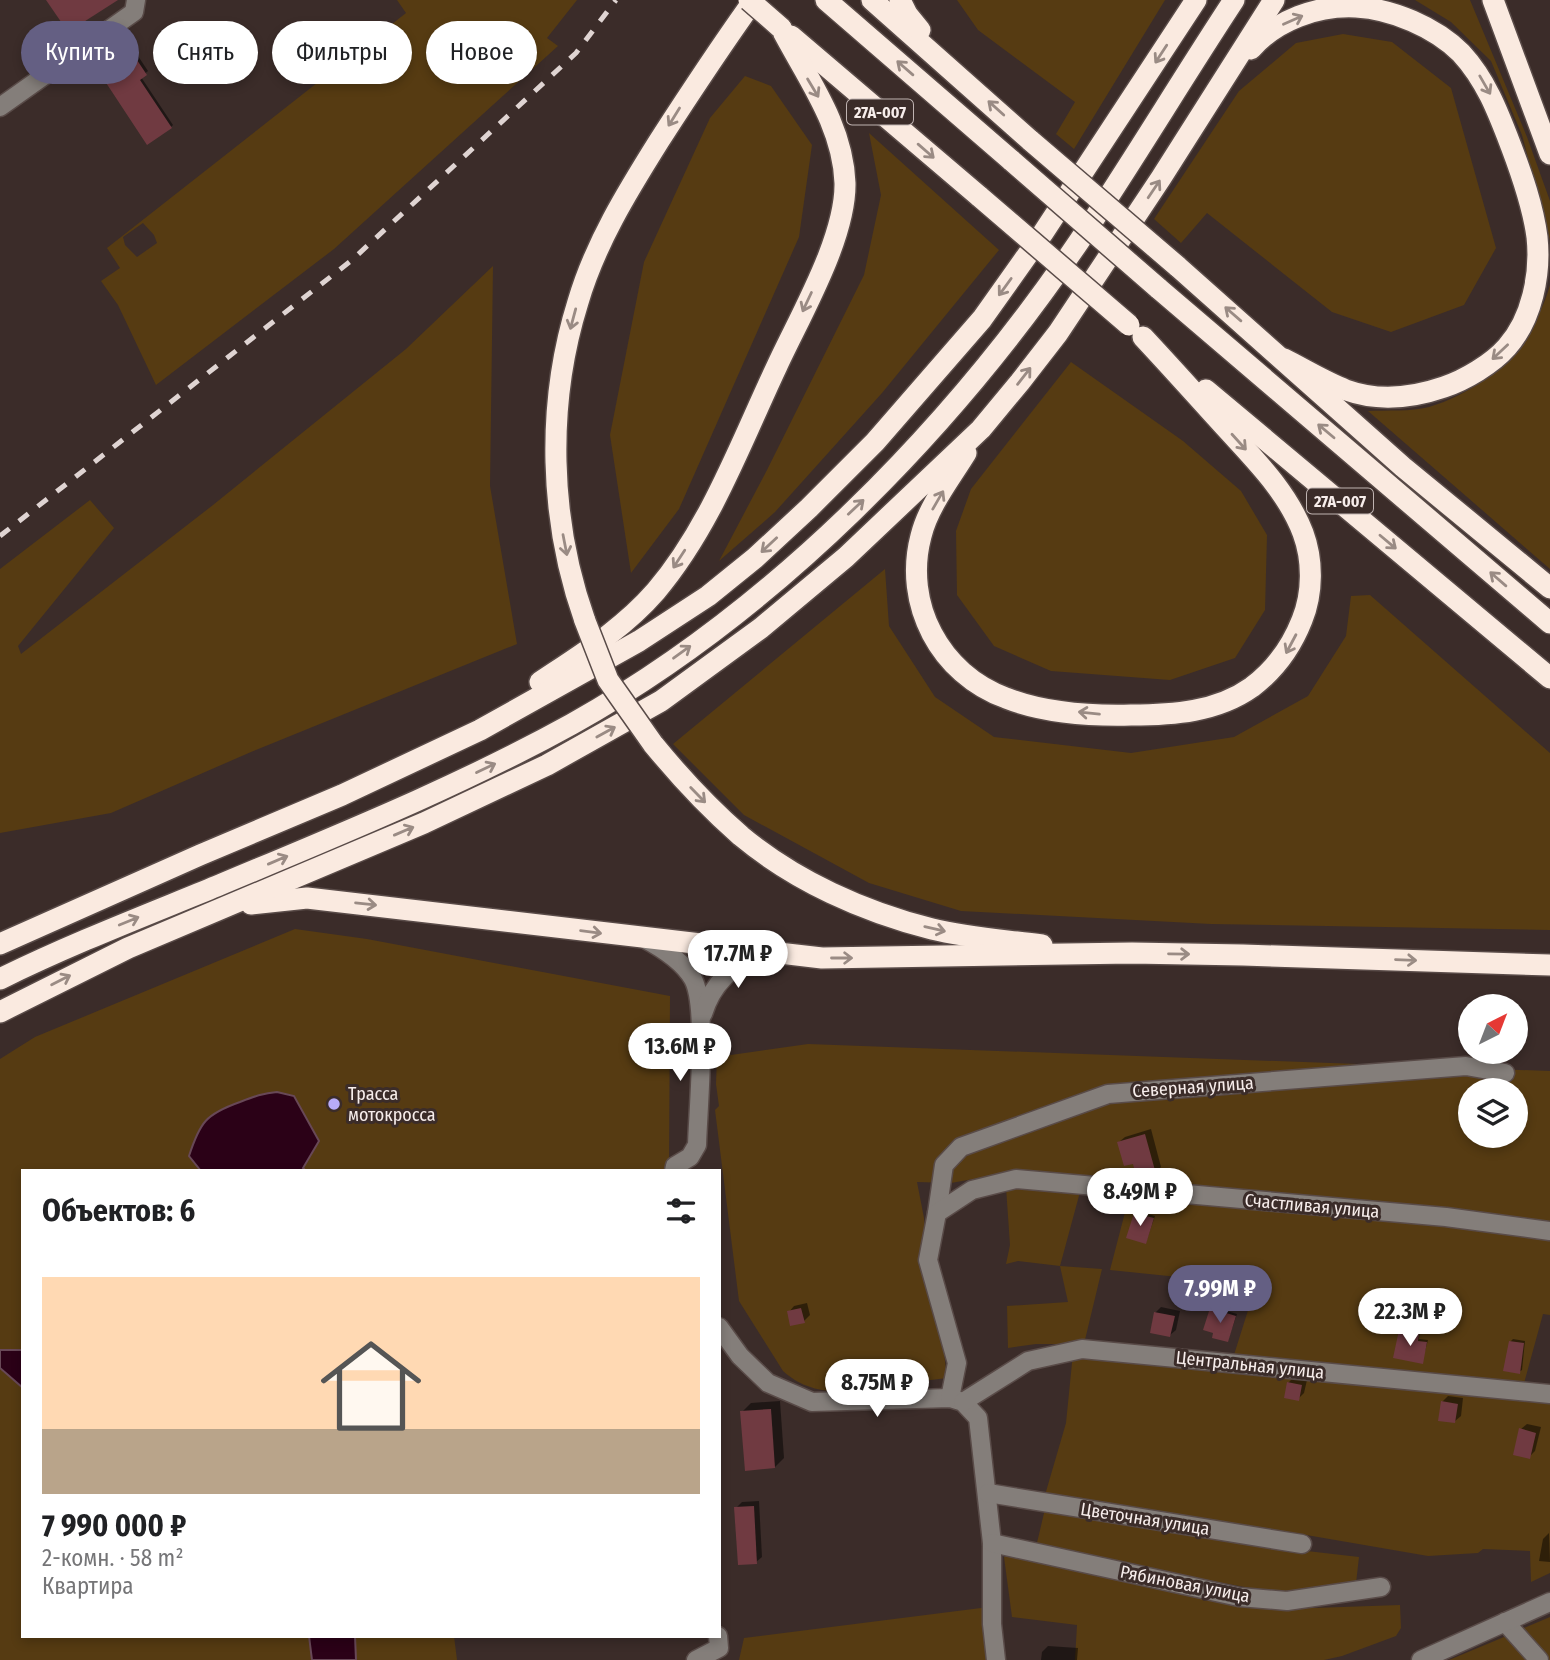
<!DOCTYPE html>
<html lang="ru">
<head>
<meta charset="utf-8">
<style>
	body { margin:0; font-family:"Fira Sans Condensed",sans-serif; background:#f6f6f6; color:#202124; height:100vh; display:flex; flex-direction:column; font-size:26px; white-space:nowrap }
	* { box-sizing:border-box; margin:0 }
	p { font-size:23px; color:#757577 }
	.icon { flex:none; width:38px; height:38px; fill:none; stroke:currentColor; stroke-width:2; stroke-linecap:round; stroke-linejoin:round }
	.map { position:relative; flex:1; overflow:hidden }
	.side { position:absolute; left:21px; top:1169px; width:700px; height:469px; display:flex; flex-direction:column; background:#fff; border-radius:0px; box-shadow:0 4px 10px #0003 }
	.side>* { flex:none }
	.guide { position:absolute; left:21px; top:21px; width:700px; height:63px; display:flex; gap:14px }
	.needle { width:46px; rotate:42deg }
	.buttons { position:absolute; left:1458px; top:994px; display:grid; gap:14px }
	.buttons a { display:grid; place-items:center; width:70px; height:70px; border-radius:50%; background:#fff; box-shadow:0 4px 10px #0003; font-size:35px }
	.price { position:absolute; translate:-50% -60px; padding:0 16px; border-radius:24px; background:#fff; color:#222; font-size:23px; line-height:46px; filter:drop-shadow(0 2px 4px #0008) }
	.price::after { content:''; position:absolute; left:50%; top:42px; width:21px; height:16px; margin-left:-10px; background:inherit; clip-path:polygon(0 0,100% 0,50% 100%) }
	.price.on { background:#645f83; color:#fff }
	ul { padding:0; list-style:none }
	li { display:grid; align-content:center; gap:14px; height:371px; padding:0 21px }
	li+li { border-top:2px solid #e0e0e0 }
	li span { display:grid; place-items:center; height:217px; border-radius:0px; color:#555 }
	li>.icon { margin-inline-start:auto }
	span .icon { width:126px; height:126px; fill:#fffc; stroke-width:1 }
	li b { font-size:30px }
	h2 { display:flex; justify-content:space-between; align-items:center; height:84px; padding:0 21px; font-size:30px }
	.pill { padding:0 24px; border-radius:32px; background:#fff; box-shadow:0 4px 10px #0003; font-size:24px; line-height:63px }
	.pill.on { background:#645f83; color:#fff }
	.map>svg:first-child { display:block }
</style>
</head>
<body>
<div class="map">
<svg width="1550" height="1660" viewBox="0 0 1550 1660">
	<rect width="100%" height="100%" fill="#3b2c29"/>
	<g fill="#563b12" fill-rule="evenodd">
		<path d="M397,0H577L547,38L558,46L334,249L156,385L118,305L101,281L120,268L107,248L406,13ZM143,223L154,235L157,243L137,257L125,245L123,237Z"/>
		<polygon points="957,0 1165,0 1074,149 1056,134 1075,102 978,30"/>
		<polygon points="1415,0 1470,0 1527,137 1550,201 1550,240 1522,135 1491,61 1451,22"/>
		<polygon points="1343,34 1392,42 1451,88 1496,248 1464,305 1391,332 1332,312 1207,213 1181,243 1154,219 1239,91 1296,43"/>
		<polygon points="745,76 771,86 812,145 799,237 679,509 631,573 610,435 644,262 710,118"/>
		<polygon points="869,133 999,250 882,393 775,512 719,561 767,470 864,275 881,195"/>
		<polygon points="493,266 490,486 517,644 251,752 111,813 0,833 0,569 90,500 114,528 18,646 21,654 213,505 406,349"/>
		<path d="M1550,285V569L1368,411C1387,410 1411,412 1429,407C1488,389 1533,345 1550,285Z"/>
		<polygon points="1071,362 1183,441 1241,491 1267,535 1265,610 1235,658 1170,680 1051,671 994,646 957,595 956,531 971,489"/>
		<polygon points="885,569 889,626 935,697 994,737 1131,753 1234,737 1308,696 1346,636 1351,596 1370,595 1550,753 1550,930 1211,924 961,911 869,883 744,815 673,744"/>
		<polygon points="295,929 367,939 670,996 669,1171 23,1171 23,1636 454,1636 457,1660 0,1660 0,1059 35,1037"/>
		<path d="M808,1044L1550,1071V1315L1543,1314L1523,1387L1233,1358L1256,1285L1110,1270L1129,1197L1080,1192L1060,1266L1102,1269L1084,1344H1036L1008,1348L1007,1306L1068,1302L1060,1266L1018,1261L1006,1264L1010,1245L1006,1187L991,1189L990,1176L951,1183L917,1182L924,1218L926,1251L939,1310L947,1378L883,1386L882,1389C845,1391 813,1398 783,1371L739,1301L715,1110L719,1106L716,1084L717,1057ZM1470,1090H1516V1136H1470Z"/>
		<polygon points="1073,1353 1550,1402 1550,1573 1531,1582 1530,1551 1483,1549 1478,1553 1428,1556 1289,1532 1045,1495 1066,1423"/>
		<polygon points="1045,1509 1219,1535 1219,1541 1359,1557 1355,1592 1277,1593 1142,1568 1136,1564 1036,1547"/>
		<polygon points="1013,1553 1219,1598 1229,1604 1270,1604 1314,1608 1400,1605 1401,1628 1396,1636 1342,1656 1324,1660 1075,1660 1077,1625 1012,1617 1004,1557"/>
		<polygon points="981,1608 993,1609 990,1660 739,1660 744,1638"/>
		<polygon points="1550,1617 1550,1660 1546,1660 1519,1630"/>
		<polygon points="1504,1637 1512,1640 1529,1660 1449,1660"/>
	</g>
	<g fill="#2b0117" stroke="#684857" stroke-width="2">
		<path d="M277,1092L294,1096L319,1141L303,1168L306,1171H201L189,1156C200,1122 206,1114 240,1102C253,1097 263,1093 277,1092Z"/>
		<polygon points="0,1350 23,1350 23,1388 0,1368"/>
		<polygon points="309,1636 355,1636 356,1660 312,1660"/>
	</g>
	<g fill="#0007">
		<polygon points="128,41 148,71 141,77 173,125 171,127 97,61"/>
		<polygon points="1151,1129 1161,1167 1155,1173 1119,1142 1125,1137"/>
		<polygon points="1138,1211 1155,1216 1146,1242 1135,1213"/>
		<polygon points="807,1303 810,1315 804,1321 789,1312 794,1306"/>
		<polygon points="1161,1307 1180,1311 1176,1330 1170,1335 1155,1313"/>
		<polygon points="1214,1307 1237,1314 1228,1340 1211,1309"/>
		<polygon points="1403,1329 1420,1332 1419,1339 1428,1340 1422,1362 1400,1331"/>
		<polygon points="1513,1339 1525,1341 1522,1370 1519,1372 1510,1342"/>
		<polygon points="1294,1377 1307,1380 1304,1393 1298,1399 1288,1383"/>
		<polygon points="1448,1396 1463,1398 1461,1416 1455,1421 1442,1402"/>
		<polygon points="780,1401 784,1458 775,1467 742,1412 751,1403"/>
		<polygon points="1527,1424 1541,1427 1535,1451 1529,1457 1521,1429"/>
		<polygon points="759,1501 762,1557 756,1562 736,1508 742,1502"/>
		<polygon points="1549,1533 1550,1562 1539,1561 1543,1539"/>
		<polygon points="1048,1646 1078,1648 1077,1660 1041,1660 1042,1652"/>
	</g>
	<g fill="#703a41">
		<polygon points="46,0 118,0 68,32"/>
		<polygon points="125,42 147,75 140,80 172,128 147,145 93,63"/>
		<polygon points="1145,1134 1156,1174 1144,1178 1142,1170 1135,1172 1133,1164 1124,1166 1117,1142"/>
		<polygon points="1134,1213 1154,1218 1146,1244 1126,1238"/>
		<polygon points="801,1308 805,1323 790,1326 787,1311"/>
		<polygon points="1210,1308 1236,1316 1228,1342 1212,1338 1213,1333 1203,1330"/>
		<polygon points="1154,1312 1175,1316 1170,1337 1150,1333"/>
		<polygon points="1399,1330 1419,1334 1418,1341 1427,1342 1423,1364 1393,1358"/>
		<polygon points="1509,1341 1524,1343 1520,1374 1503,1371"/>
		<polygon points="1287,1382 1302,1385 1299,1401 1284,1398"/>
		<polygon points="1441,1401 1458,1404 1455,1423 1438,1421"/>
		<polygon points="771,1409 775,1468 745,1471 740,1411"/>
		<polygon points="1519,1428 1536,1433 1530,1459 1513,1455"/>
		<polygon points="754,1506 757,1564 738,1565 734,1507"/>
	</g>
	<g fill="none" stroke-linecap="round" stroke-linejoin="round">
		<g stroke="#594b48" stroke-width="21">
			<g id="minor">
				<polyline points="0,107 134,12 136,0"/>
				<path d="M643,938C660,947 683,961 693,979C708,1007 698,1109 697,1145L690,1157L675,1166L674,1171"/>
				<path d="M703,1014C713,981 735,962 767,952"/>
				<polyline points="937,1213 944,1165 961,1147 1108,1094 1466,1066 1505,1073"/>
				<polyline points="719,1327 740,1356 768,1383 812,1402 950,1398 963,1402 978,1418 992,1543 992,1624 996,1660"/>
				<polyline points="950,1398 957,1363 928,1260 937,1213 972,1190 1016,1179 1446,1217 1550,1231"/>
				<polyline points="963,1402 1028,1361 1082,1349 1550,1394"/>
				<polyline points="988,1493 1302,1544"/>
				<polyline points="992,1543 1239,1597 1287,1601 1381,1587"/>
				<polyline points="1505,1622 1539,1660"/>
				<polyline points="696,1660 719,1648 718,1636"/>
				<polyline points="1421,1660 1550,1602"/>
			</g>
		</g>
		<g stroke="#594b48" stroke-width="24">
			<g id="highway">
				<polyline points="826,0 1012,161"/>
				<polyline points="872,0 1031,141"/>
				<polyline points="900,0 907,14 920,30"/>
				<polyline points="1493,0 1550,154"/>
				<polyline points="791,36 980,197"/>
				<path d="M1251,49C1276,20 1318,5 1356,7C1392,9 1435,27 1461,53C1486,80 1498,112 1511,146C1522,175 1533,206 1537,237C1541,274 1532,319 1507,347C1492,364 1465,380 1444,387C1412,398 1379,402 1346,390C1325,382 1304,369 1284,359"/>
				<polyline points="1177,266 1403,467 1550,588"/>
				<polyline points="1158,288 1550,623"/>
				<polyline points="1206,390 1550,678"/>
				<path d="M966,453C950,479 928,507 921,536C903,604 940,674 1006,698C1044,713 1090,716 1131,715C1173,715 1217,712 1252,687C1276,669 1291,648 1302,620C1313,593 1313,560 1303,533C1287,491 1255,460 1225,427C1198,397 1171,367 1143,337"/>
				<path d="M585,621C549,520 546,404 578,302C595,244 627,192 659,141C690,93 721,46 754,0"/>
				<path d="M540,682C582,654 623,629 656,591C711,526 741,442 777,366C800,316 846,238 845,183C843,125 807,78 781,28"/>
				<path d="M653,744C680,777 709,808 741,836C795,881 864,912 932,929C968,938 1005,940 1042,945"/>
				<polyline points="251,904 307,898 822,958 1132,953 1243,955 1550,965"/>
				<polyline points="0,944 200,855 342,795 480,730 639,641 708,596 755,558 809,508 875,442 982,319 1043,233 1196,0"/>
				<path d="M0,979C71,944 144,916 217,886C336,836 458,787 572,724C774,611 951,430 1080,240C1133,161 1182,79 1234,0"/>
				<polyline points="0,1012 128,948 424,823 547,765 661,701 761,628 846,557 981,429 1020,382 1058,333 1161,178 1274,0"/>
			</g>
		</g>
		<use href="#minor" stroke="#847e7a" stroke-width="18"/>
		<use href="#highway" stroke="#faeae0" stroke-width="21"/>
		<polyline stroke="#dfd4d2" stroke-width="5" stroke-dasharray="12 12" stroke-linecap="butt" points="0,536 352,260 576,53 616,0"/>
		<g stroke="#594b48" stroke-width="24" stroke-linecap="butt">
			<g id="highway-bridge">
				<polyline points="749,0 781,28"/>
				<polyline points="1031,141 1177,266"/>
				<polyline points="1012,161 1158,288"/>
				<polyline points="980,197 1129,325"/>
				<polyline points="585,621 608,680 653,744"/>
			</g>
		</g>
		<use href="#highway-bridge" stroke="#faeae0" stroke-width="21"/>
	</g>
	<defs><path id="oneway-shaft" d="M-6 0H5M1.5-3L5.5 0L1.5 3" fill="none" stroke-width="1.6" stroke-linecap="round" stroke-linejoin="round" transform="scale(1.75)"/></defs>
	<g stroke="#9a8b84">
		<use href="#oneway-shaft" transform="translate(1293 20) rotate(-24)"/>
		<use href="#oneway-shaft" transform="translate(1161 54) rotate(123)"/>
		<use href="#oneway-shaft" transform="translate(905 68) rotate(-139)"/>
		<use href="#oneway-shaft" transform="translate(1485 85) rotate(60)"/>
		<use href="#oneway-shaft" transform="translate(813 88) rotate(59)"/>
		<use href="#oneway-shaft" transform="translate(996 108) rotate(-138)"/>
		<use href="#oneway-shaft" transform="translate(674 117) rotate(122)"/>
		<use href="#oneway-shaft" transform="translate(926 151) rotate(41)"/>
		<use href="#oneway-shaft" transform="translate(1154 189) rotate(-56)"/>
		<use href="#oneway-shaft" transform="translate(1005 287) rotate(126)"/>
		<use href="#oneway-shaft" transform="translate(807 302) rotate(115)"/>
		<use href="#oneway-shaft" transform="translate(1233 314) rotate(-139)"/>
		<use href="#oneway-shaft" transform="translate(573 319) rotate(105)"/>
		<use href="#oneway-shaft" transform="translate(1500 352) rotate(137)"/>
		<use href="#oneway-shaft" transform="translate(1024 376) rotate(-52)"/>
		<use href="#oneway-shaft" transform="translate(1326 431) rotate(-140)"/>
		<use href="#oneway-shaft" transform="translate(1239 442) rotate(48)"/>
		<use href="#oneway-shaft" transform="translate(938 500) rotate(-60)"/>
		<use href="#oneway-shaft" transform="translate(856 507) rotate(-43)"/>
		<use href="#oneway-shaft" transform="translate(1388 542) rotate(40)"/>
		<use href="#oneway-shaft" transform="translate(565 545) rotate(79)"/>
		<use href="#oneway-shaft" transform="translate(769 545) rotate(137)"/>
		<use href="#oneway-shaft" transform="translate(679 559) rotate(123)"/>
		<use href="#oneway-shaft" transform="translate(1498 579) rotate(-139)"/>
		<use href="#oneway-shaft" transform="translate(1291 644) rotate(118)"/>
		<use href="#oneway-shaft" transform="translate(682 652) rotate(-36)"/>
		<use href="#oneway-shaft" transform="translate(1089 713) rotate(-174)"/>
		<use href="#oneway-shaft" transform="translate(606 732) rotate(-29)"/>
		<use href="#oneway-shaft" transform="translate(486 768) rotate(-26)"/>
		<use href="#oneway-shaft" transform="translate(698 795) rotate(46)"/>
		<use href="#oneway-shaft" transform="translate(404 831) rotate(-23)"/>
		<use href="#oneway-shaft" transform="translate(278 860) rotate(-23)"/>
		<use href="#oneway-shaft" transform="translate(366 904) rotate(6)"/>
		<use href="#oneway-shaft" transform="translate(129 921) rotate(-22)"/>
		<use href="#oneway-shaft" transform="translate(935 929) rotate(13)"/>
		<use href="#oneway-shaft" transform="translate(591 932) rotate(7)"/>
		<use href="#oneway-shaft" transform="translate(1179 954) rotate(1)"/>
		<use href="#oneway-shaft" transform="translate(842 958)"/>
		<use href="#oneway-shaft" transform="translate(1406 960) rotate(2)"/>
		<use href="#oneway-shaft" transform="translate(61 980) rotate(-27)"/>
	</g>
	<circle fill="#b8abf7" stroke="#3b2c29" stroke-width="2.5" cx="334" cy="1104" r="7"/>
	<g text-anchor="middle" dominant-baseline="central" stroke-width="6" stroke-linejoin="round" paint-order="stroke">
		<g fill="#3b2c29" stroke="#bfb3b1" stroke-width="2">
			<rect x="847" y="99.5" width="66" height="25" rx="5"/>
			<rect x="1307" y="488.5" width="66" height="25" rx="5"/>
		</g>
		<g font-size="16" font-weight="bold" fill="#f7edeb">
			<text x="880" y="112">27А-007</text>
			<text x="1340" y="501">27А-007</text>
		</g>
		<g font-size="18" fill="#f7edeb" stroke="#3b2c29">
			<text transform="translate(1193 1087) rotate(-4)">Северная улица</text>
			<text transform="translate(1312 1206) rotate(5)">Счастливая улица</text>
			<text transform="translate(1250 1365) rotate(6)">Центральная улица</text>
			<text transform="translate(1145 1519) rotate(9)">Цветочная улица</text>
			<text transform="translate(1185 1584) rotate(11)">Рябиновая улица</text>
		</g>
		<g font-size="18" fill="#f7edeb" stroke="#3b2c29" text-anchor="start">
			<text x="348" y="1094">Трасса<tspan x="348" dy="21">мотокросса</tspan></text>
		</g>
	</g>
</svg>
<div class="buttons">
<a><svg class="needle" viewBox="-14 -14 28 28"><path d="M0-13l5 13h-10z" fill="#e53935"/><path d="M0 13l5-13h-10z" fill="#757577"/></svg></a>
<a><svg class="icon" aria-label="layers" viewBox="0 0 24 24"><path d="M12 4l9 5-9 5-9-5zM3 14l9 5 9-5"/></svg></a>
</div>
<b class="price" style="left:738px;top:990px">17.7M ₽</b>
<b class="price" style="left:680px;top:1083px">13.6M ₽</b>
<b class="price" style="left:1140px;top:1228px">8.49M ₽</b>
<b class="price on" style="left:1220px;top:1325px">7.99M ₽</b>
<b class="price" style="left:1410px;top:1348px">22.3M ₽</b>
<b class="price" style="left:877px;top:1419px">8.75M ₽</b>
<div class="guide">
<a class="pill on">Купить</a>
<a class="pill">Снять</a>
<a class="pill">Фильтры</a>
<a class="pill">Новое</a>
</div>
<section class="side">
<h2>Объектов: 6<svg class="icon" aria-label="filters" viewBox="0 0 24 24"><path d="M4 7h16M4 17h16"/><circle cx="9" cy="7" r="2"/><circle cx="15" cy="17" r="2"/></svg></h2>
<ul>
<li><span style="background:linear-gradient(#ffd9b3 70%,#b9a48a 0)"><svg class="icon" aria-label="home" viewBox="0 0 24 24"><path d="M3 11l9-7 9 7M6 9v11h12V9"/></svg></span><div><b>7 990 000 ₽</b><p>2-комн. · 58 m²</p><p>Квартира</p></div></li>
</ul>
</section>
</div>
</body>
</html>
